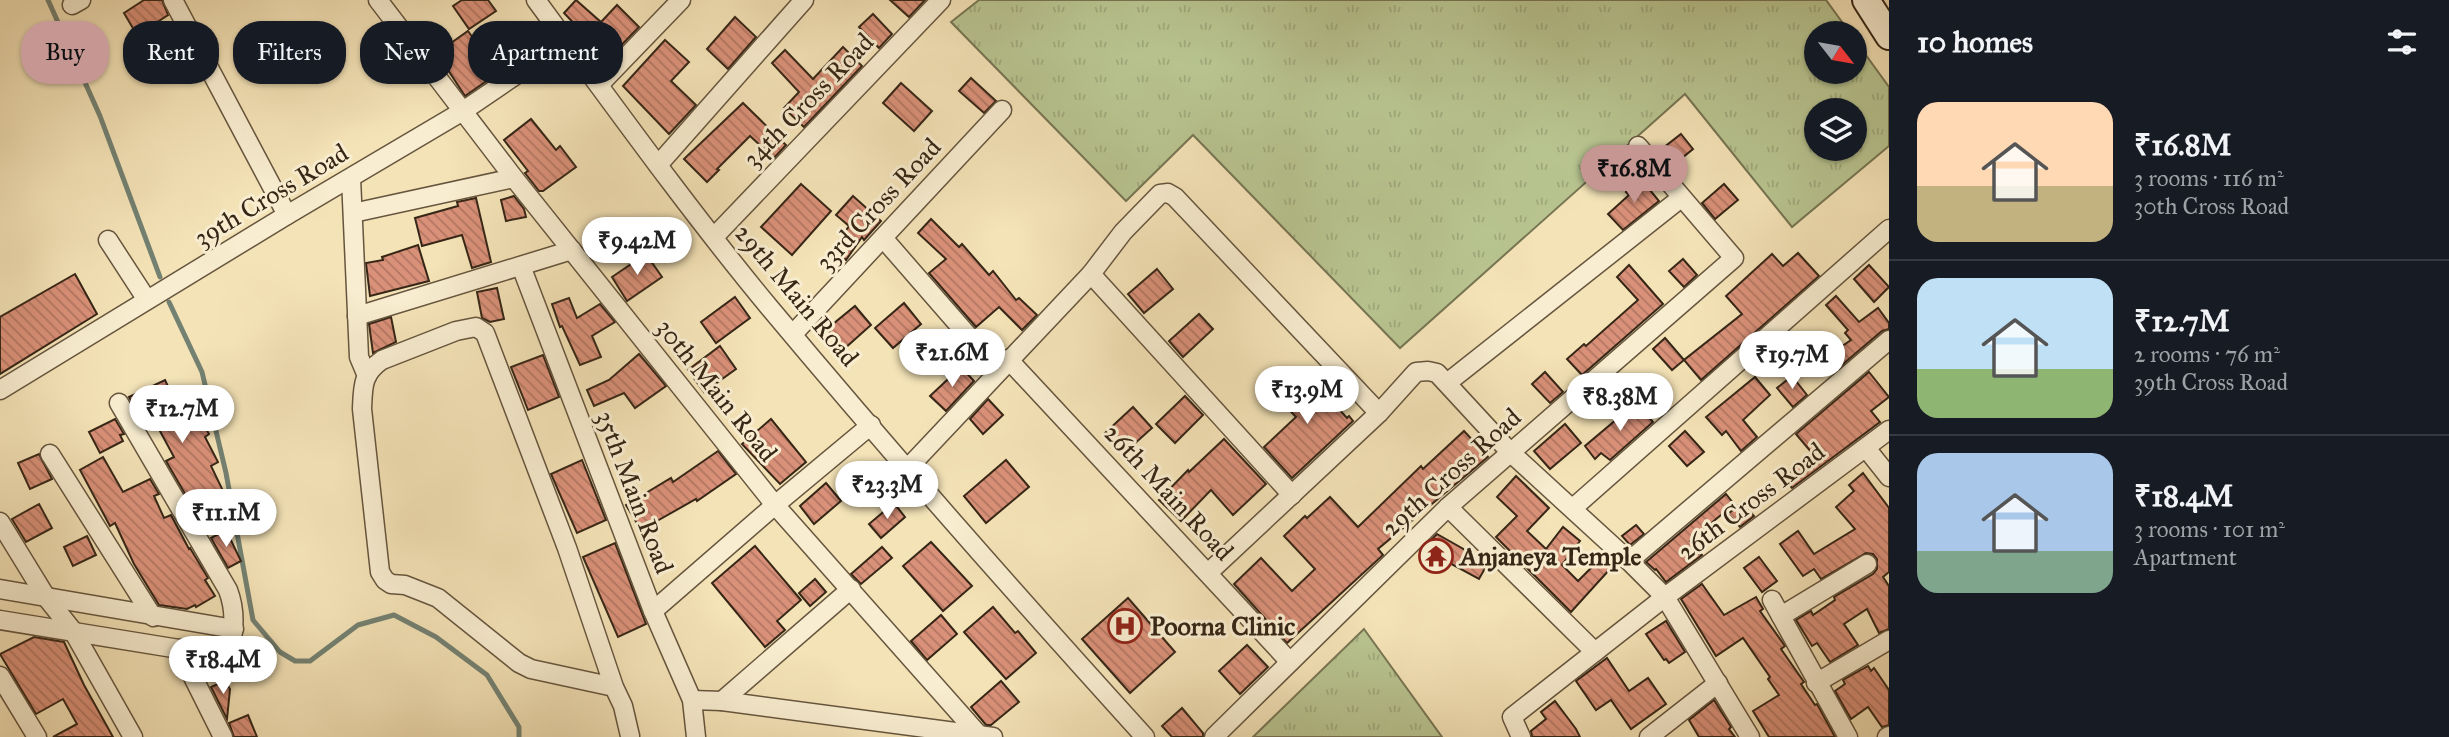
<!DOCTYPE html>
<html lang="en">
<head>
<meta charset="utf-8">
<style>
	body { margin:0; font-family:"IM FELL Great Primer",serif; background:#20242c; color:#f1f3f6; height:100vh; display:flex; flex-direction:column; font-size:26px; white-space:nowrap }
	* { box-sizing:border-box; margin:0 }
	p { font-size:23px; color:#9ea1a6 }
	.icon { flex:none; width:38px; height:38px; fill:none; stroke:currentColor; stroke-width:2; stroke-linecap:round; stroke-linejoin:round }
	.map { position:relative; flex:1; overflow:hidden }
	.sheet { display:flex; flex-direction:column; background:#171b24; width:560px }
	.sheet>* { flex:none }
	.top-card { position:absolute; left:21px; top:21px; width:665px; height:63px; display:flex; gap:14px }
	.needle { width:46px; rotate:121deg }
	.tools { position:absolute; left:1804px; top:21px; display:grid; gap:14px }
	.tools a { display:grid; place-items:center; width:63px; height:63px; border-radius:50%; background:#171b24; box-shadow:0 2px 5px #0004; font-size:35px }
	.price { position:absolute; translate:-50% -60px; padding:0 16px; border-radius:24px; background:#fff; color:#222; font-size:23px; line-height:46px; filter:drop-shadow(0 2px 4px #0008) }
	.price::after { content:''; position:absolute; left:50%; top:42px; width:21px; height:16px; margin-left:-10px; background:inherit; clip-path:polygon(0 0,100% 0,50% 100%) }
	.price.active { background:#c59692; color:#111 }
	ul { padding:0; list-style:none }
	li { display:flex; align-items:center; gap:21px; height:175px; padding:0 28px }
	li+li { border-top:2px solid #363941 }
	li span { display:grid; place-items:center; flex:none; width:196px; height:140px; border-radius:21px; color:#555 }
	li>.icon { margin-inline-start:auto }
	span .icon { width:84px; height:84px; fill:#fffc; stroke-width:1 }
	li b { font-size:30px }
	h2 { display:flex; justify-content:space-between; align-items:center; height:84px; padding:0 28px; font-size:30px }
	.chip { padding:0 24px; border-radius:28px; background:#171b24; box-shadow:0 2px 5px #0004; font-size:24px; line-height:63px }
	.chip.active { background:#c59692; color:#111 }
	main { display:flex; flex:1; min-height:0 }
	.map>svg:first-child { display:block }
</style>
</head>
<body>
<main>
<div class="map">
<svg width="1889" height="737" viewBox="0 0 1889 737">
	<defs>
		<pattern id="grass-tufts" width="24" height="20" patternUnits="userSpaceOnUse" patternTransform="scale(1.75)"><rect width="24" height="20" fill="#b8c490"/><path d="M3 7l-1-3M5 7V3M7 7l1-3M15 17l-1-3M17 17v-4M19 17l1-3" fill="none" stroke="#9fa87b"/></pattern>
		<pattern id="building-back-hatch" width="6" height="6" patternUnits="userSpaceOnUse" patternTransform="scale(1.75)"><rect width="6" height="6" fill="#da9179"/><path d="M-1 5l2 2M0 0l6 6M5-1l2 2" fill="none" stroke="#b27662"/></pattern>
	</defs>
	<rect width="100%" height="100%" fill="#f4e3b7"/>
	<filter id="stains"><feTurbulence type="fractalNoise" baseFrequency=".00286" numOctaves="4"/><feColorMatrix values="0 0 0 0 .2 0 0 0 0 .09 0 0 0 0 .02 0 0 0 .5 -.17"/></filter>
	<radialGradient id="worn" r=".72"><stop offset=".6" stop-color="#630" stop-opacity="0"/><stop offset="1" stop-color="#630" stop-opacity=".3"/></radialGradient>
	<g fill="url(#grass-tufts)" stroke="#777553" stroke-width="2" fill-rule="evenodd">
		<path d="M979,0H1826L1850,33H1816V72H1855V40L1889,87V146L1792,227L1685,94L1400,348L1193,135L1126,201L951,22ZM1816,110H1855V149H1816Z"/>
		<polygon points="1364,629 1442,737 1253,737"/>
	</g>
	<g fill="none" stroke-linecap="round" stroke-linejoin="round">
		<g stroke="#738172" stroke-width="5">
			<polyline points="48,0 100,116 160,277"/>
			<polyline points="169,302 202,372 226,473 253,620 280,652 295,661 310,661 358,625 394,615 436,637 487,675 519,727 519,737"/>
		</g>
	</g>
	<g fill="url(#building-back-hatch)" stroke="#362616" stroke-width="2">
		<polygon points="144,0 162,0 168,15 137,35 124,13"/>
		<polygon points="462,0 488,0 496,11 469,29 453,6"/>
		<polygon points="576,0 601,22 617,5 639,27 608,59 564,13"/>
		<polygon points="890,0 925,0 909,17"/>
		<polygon points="873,14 892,34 879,48 859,27"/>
		<polygon points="735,17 756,37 728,69 707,49"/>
		<polygon points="468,31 498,73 465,96 437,53"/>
		<polygon points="665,40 689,62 671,81 696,105 669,134 623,86"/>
		<polygon points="843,47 862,66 804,127 784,108 799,92 772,63 785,50 813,79"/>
		<polygon points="971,78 996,101 984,113 959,91"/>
		<polygon points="901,83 932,111 914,131 883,103"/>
		<polygon points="743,103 786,145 774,158 750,136 717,169 719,170 707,182 684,159"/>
		<polygon points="531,119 556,150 560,146 576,167 543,191 539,191 525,173 528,171 504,140"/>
		<polygon points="1681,134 1693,149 1671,167 1658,152"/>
		<polygon points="1641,179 1659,201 1623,230 1608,214 1629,195 1626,192"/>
		<polygon points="801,184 831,211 792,255 761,227"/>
		<polygon points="1724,184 1738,200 1715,219 1702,203"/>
		<polygon points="514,196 524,209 526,217 506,221 501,200"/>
		<polygon points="853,196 881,221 864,240 862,237 846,260 833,250 849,226 836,215"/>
		<polygon points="476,198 491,262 472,268 462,235 422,246 415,218 458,206 457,202"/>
		<polygon points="931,219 959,247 962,244 989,275 993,271 1016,300 1019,298 1037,315 1022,330 999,307 976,327 929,273 946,259 918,233"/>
		<polygon points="418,245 429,281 370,296 366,263 383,260 382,257"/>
		<polygon points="1798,253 1819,276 1701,380 1684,360 1742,314 1726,296 1772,254 1783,266"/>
		<polygon points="646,254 662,277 627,301 612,277"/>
		<polygon points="1683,259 1697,275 1684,287 1669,271"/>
		<polygon points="1629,265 1663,304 1582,375 1567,359 1584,344 1586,346 1638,300 1617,277"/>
		<polygon points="1869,265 1889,287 1874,302 1854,279"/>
		<polygon points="1157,269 1173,289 1144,313 1128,294"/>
		<polygon points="75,274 97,314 0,374 0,317"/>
		<polygon points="497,288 504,319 490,322 482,318 477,292"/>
		<polygon points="1836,296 1859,322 1878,308 1889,323 1889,329 1882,331 1836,370 1826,357 1851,340 1845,333 1848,330 1826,305"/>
		<polygon points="735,297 750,318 716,343 701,322"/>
		<polygon points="569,298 577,318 600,304 615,322 592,336 601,357 580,365 562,326 560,327 552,304"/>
		<polygon points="904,303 921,324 893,348 875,328"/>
		<polygon points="855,306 871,325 844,349 827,329"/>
		<polygon points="1199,314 1213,329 1183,357 1169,341"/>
		<polygon points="391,317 396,342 373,353 369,324"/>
		<polygon points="1665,338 1684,360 1672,370 1653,349"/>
		<polygon points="720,346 736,369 704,392 688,370"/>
		<polygon points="1790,349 1800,362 1785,374 1775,362"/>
		<polygon points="639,354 666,386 635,408 624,393 594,406 587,390 609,380"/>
		<polygon points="543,355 559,397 528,410 511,367"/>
		<polygon points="961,367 974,381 946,411 930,396"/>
		<polygon points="1545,372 1563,392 1550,403 1532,384"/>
		<polygon points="1869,372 1889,397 1871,411 1880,422 1792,488 1783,478 1812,453 1796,434"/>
		<polygon points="1309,373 1327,392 1325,394 1347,418 1349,416 1353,421 1292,478 1264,447 1296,417 1280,400"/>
		<polygon points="1792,376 1807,395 1793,407 1777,388"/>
		<polygon points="1755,377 1770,395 1743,420 1757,437 1741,451 1726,431 1722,435 1706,417"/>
		<polygon points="165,380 186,426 200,418 209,434 205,437 218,462 211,466 225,495 195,511 166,461 174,457 154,420 144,424 129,397"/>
		<polygon points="1185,396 1203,415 1175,443 1156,424"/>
		<polygon points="988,399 1003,415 983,434 970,419"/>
		<polygon points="1636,403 1653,422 1610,460 1601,453 1595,459 1585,446"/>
		<polygon points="1133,407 1152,428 1123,454 1105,433"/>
		<polygon points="115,419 124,434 120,435 123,441 100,453 89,432"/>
		<polygon points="771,419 806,462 780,484 742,444"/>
		<polygon points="1565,424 1581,443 1550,469 1534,451"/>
		<polygon points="1464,431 1488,457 1378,549 1383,555 1287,643 1234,584 1261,558 1292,591 1315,569 1284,536 1305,516 1307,518 1330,497 1358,527 1421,466 1423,469"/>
		<polygon points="1685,431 1704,452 1687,466 1669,446"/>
		<polygon points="1224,439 1266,484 1233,515 1211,490 1181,521 1159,500 1188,470 1189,472"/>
		<polygon points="718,451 736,474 697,501 696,499 641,530 626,505 671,478 673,482"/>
		<polygon points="39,454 52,479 30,489 18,463"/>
		<polygon points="103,457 123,492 150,479 159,494 154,496 164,518 171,515 189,549 190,548 208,578 205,580 215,596 196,607 195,605 187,609 159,605 134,564 115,523 110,526 80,470"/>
		<polygon points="582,460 606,520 577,533 551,474"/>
		<polygon points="1006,460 1029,487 986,523 964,496"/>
		<polygon points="1863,473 1889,508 1889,572 1883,577 1889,586 1889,629 1879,633 1867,609 1844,624 1858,645 1830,662 1817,643 1812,646 1796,620 1811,611 1813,615 1835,600 1834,597 1873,574 1877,569 1877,559 1873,554 1866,553 1821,579 1814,569 1803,576 1780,544 1798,531 1814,554 1855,529 1836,507 1854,491 1849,485"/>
		<polygon points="1516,476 1549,508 1527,531 1546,549 1563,527 1580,541 1562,565 1578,581 1600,559 1610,569 1571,612 1496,537 1517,516 1497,497"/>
		<polygon points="826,483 841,501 814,524 800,506"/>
		<polygon points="1726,494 1734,504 1690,541 1702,555 1666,582 1656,569 1655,570 1646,562"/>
		<polygon points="1742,502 1754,516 1740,527 1728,514"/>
		<polygon points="894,503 905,517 881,538 869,524"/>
		<polygon points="39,504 52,528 26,542 12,519"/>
		<polygon points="1636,525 1644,534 1630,545 1622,536"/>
		<polygon points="226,530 241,561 228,568 211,538"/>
		<polygon points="1437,534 1488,563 1479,579 1446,561 1450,554 1429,542"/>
		<polygon points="87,536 96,555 73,566 64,547"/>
		<polygon points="931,542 972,586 943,611 903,566"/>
		<polygon points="615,543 646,624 618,637 583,557"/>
		<polygon points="755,546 801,600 777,621 785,630 765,647 712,583"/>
		<polygon points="882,547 892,558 861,584 851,574"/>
		<polygon points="1759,557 1777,581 1762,592 1744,568"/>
		<polygon points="815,579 826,592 810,606 799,593"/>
		<polygon points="1702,584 1724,615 1756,597 1763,609 1760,611 1785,646 1781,649 1804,682 1801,684 1815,705 1817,704 1835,737 1769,737 1753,711 1779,695 1768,679 1770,677 1743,638 1716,656 1681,599"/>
		<polygon points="1128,598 1175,652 1130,693 1082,639"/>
		<polygon points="993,607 1015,633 1018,631 1036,653 1006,679 964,632"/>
		<polygon points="941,615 957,634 927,660 911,641"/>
		<polygon points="1666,621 1685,652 1669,663 1666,659 1664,660 1646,634"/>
		<polygon points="34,637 64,642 84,685 113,737 53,737 77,724 63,699 36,714 0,654"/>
		<polygon points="1247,645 1268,667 1240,694 1219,671"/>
		<polygon points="1607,658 1629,691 1648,678 1666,704 1631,729 1611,700 1596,710 1576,681"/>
		<polygon points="1868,666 1871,671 1874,668 1889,690 1889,725 1882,727 1868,707 1851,719 1835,691 1845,684 1843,680"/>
		<polygon points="225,681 230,689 227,719 211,687"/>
		<polygon points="1001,681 1019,702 991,725 986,725 971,707"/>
		<polygon points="1714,700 1731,727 1729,729 1735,737 1699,737 1689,720"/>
		<polygon points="1555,701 1576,729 1580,737 1532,737 1531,731 1546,719 1541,712"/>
		<polygon points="1182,708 1203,733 1203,737 1172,737 1162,726"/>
		<polygon points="248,715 257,737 234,737 229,723"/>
	</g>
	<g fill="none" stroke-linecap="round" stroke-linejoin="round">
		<g stroke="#66553e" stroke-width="21">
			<g id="minor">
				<polyline points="173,0 287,215"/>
				<polyline points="378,0 514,178 775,505 978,734"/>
				<path d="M536,0C612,103 687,208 769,307C891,453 1017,596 1145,737"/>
				<polyline points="72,5 81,0"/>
				<polyline points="599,85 681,0"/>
				<polyline points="658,165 804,0"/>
				<polyline points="351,178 359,357 367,376"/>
				<polyline points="353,213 514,178"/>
				<polyline points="714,237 941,0"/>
				<polyline points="883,238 998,370"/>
				<polyline points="108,240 147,300"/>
				<polyline points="521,266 653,611 692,700 696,737"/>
				<polyline points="1091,274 1292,495"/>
				<polyline points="357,316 572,250"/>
				<polyline points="793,334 1002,110"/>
				<polyline points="1008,359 1290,662"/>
				<polyline points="1447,383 1681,198"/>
				<polyline points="0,390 287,215 463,111 566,41"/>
				<polyline points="1866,448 1889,477"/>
				<polyline points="50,454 153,617"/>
				<polyline points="908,468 1091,274 1123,232 1160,194 1168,193 1175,197 1379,413"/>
				<polyline points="1448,507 1595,652"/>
				<polyline points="1573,508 1889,229"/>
				<polyline points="0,522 46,597 73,631 133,737"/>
				<polyline points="1629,561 1889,340"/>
				<polyline points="1208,573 1379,413 1416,372 1428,371 1437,373 1510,452 1629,561 1665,597 1750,737"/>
				<polyline points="0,589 234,629"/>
				<polyline points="1772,600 1848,737"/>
				<polyline points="653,611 775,505 871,425"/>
				<polyline points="1781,616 1867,564"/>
				<path d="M0,620L179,649L230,651C234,630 236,611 228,590L119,403"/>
				<polyline points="179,649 223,737"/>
				<polyline points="0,676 37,737"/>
				<polyline points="1816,683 1889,640"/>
				<path d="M614,687L567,548L485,333L476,327L456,331L382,360C362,374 363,386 362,409L380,572L385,580L391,584L405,585L438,598L519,663L531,669L614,687L623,706L630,736"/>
				<polyline points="692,700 722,701 993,737"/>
				<polyline points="722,701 851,589"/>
				<polyline points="1214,737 1448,507 1734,258 1638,146"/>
				<polyline points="1521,737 1512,717 1665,597 1889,430"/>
				<polyline points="1649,737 1718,683"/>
				<polyline points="1887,737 1889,736"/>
			</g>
		</g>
		<g stroke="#362616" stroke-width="30">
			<polyline id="secondary" points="1866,0 1889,36"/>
		</g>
		<use href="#minor" stroke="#f8edd0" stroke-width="18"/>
		<use href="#secondary" stroke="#f8edd0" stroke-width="26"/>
	</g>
	<defs>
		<g id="temple-ring" transform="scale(1.75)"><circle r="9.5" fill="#f8edd0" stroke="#8f2418" stroke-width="1.5"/><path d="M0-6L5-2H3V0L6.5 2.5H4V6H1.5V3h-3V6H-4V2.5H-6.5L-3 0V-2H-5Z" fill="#8f2418"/></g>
		<g id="hospital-ring" transform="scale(1.75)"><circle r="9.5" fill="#f8edd0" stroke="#8f2418" stroke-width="1.5"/><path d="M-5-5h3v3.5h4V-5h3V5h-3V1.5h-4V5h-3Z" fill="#8f2418"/></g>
	</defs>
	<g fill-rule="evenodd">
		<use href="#temple-ring" x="1436" y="556"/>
		<use href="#hospital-ring" x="1125" y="626"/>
	</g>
	<g text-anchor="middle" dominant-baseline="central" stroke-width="6" stroke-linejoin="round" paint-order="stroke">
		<g font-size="26" fill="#362616" stroke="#f8edd0">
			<text transform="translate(808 100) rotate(-46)">34th Cross Road</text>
			<text transform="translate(271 195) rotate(-31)">39th Cross Road</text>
			<text transform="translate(878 204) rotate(-47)">33rd Cross Road</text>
			<text transform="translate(797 295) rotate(50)">29th Main Road</text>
			<text transform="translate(717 390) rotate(51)">30th Main Road</text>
			<text transform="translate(1451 472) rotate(-42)">29th Cross Road</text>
			<text transform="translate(635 492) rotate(69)">35th Main Road</text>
			<text transform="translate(1169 492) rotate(47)">26th Main Road</text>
			<text transform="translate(1751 501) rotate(-37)">26th Cross Road</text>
		</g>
		<g font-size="26" font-weight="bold" fill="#362616" stroke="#f8edd0" text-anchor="start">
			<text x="1460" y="556">Anjaneya Temple</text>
			<text x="1150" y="626">Poorna Clinic</text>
		</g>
	</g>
	<rect width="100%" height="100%" filter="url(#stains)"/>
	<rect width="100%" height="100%" fill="url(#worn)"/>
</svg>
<div class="tools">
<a><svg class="needle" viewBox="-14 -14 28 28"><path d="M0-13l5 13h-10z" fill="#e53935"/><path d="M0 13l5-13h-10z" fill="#9ea1a6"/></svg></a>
<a><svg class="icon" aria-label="layers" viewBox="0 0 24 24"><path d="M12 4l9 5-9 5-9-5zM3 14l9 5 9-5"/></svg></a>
</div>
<b class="price active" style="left:1634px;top:205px">₹16.8M</b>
<b class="price" style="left:637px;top:277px">₹9.42M</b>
<b class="price" style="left:952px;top:389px">₹21.6M</b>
<b class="price" style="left:1792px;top:391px">₹19.7M</b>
<b class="price" style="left:1307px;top:426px">₹13.9M</b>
<b class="price" style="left:1620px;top:433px">₹8.38M</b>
<b class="price" style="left:182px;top:445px">₹12.7M</b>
<b class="price" style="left:887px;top:521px">₹23.3M</b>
<b class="price" style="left:226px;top:549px">₹11.1M</b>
<b class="price" style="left:223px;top:696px">₹18.4M</b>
<div class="top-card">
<a class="chip active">Buy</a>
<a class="chip">Rent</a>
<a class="chip">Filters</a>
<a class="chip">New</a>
<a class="chip">Apartment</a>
</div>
</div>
<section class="sheet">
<h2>10 homes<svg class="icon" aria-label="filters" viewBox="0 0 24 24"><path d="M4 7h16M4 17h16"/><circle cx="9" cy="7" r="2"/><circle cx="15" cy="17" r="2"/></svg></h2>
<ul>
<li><span style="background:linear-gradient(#ffd9b3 60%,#c2b280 0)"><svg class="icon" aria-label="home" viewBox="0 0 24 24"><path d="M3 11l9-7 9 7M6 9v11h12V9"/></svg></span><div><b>₹16.8M</b><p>3 rooms · 116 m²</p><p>30th Cross Road</p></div></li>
<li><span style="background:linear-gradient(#bfe0f5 65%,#8fb573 0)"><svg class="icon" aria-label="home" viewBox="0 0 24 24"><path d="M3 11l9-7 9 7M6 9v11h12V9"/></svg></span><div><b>₹12.7M</b><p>2 rooms · 76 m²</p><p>39th Cross Road</p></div></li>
<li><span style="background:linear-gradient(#a9c7e8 70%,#7fa58c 0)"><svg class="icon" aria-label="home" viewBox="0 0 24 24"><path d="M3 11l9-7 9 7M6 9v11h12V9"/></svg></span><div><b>₹18.4M</b><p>3 rooms · 101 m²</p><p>Apartment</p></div></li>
</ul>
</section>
</main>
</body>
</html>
